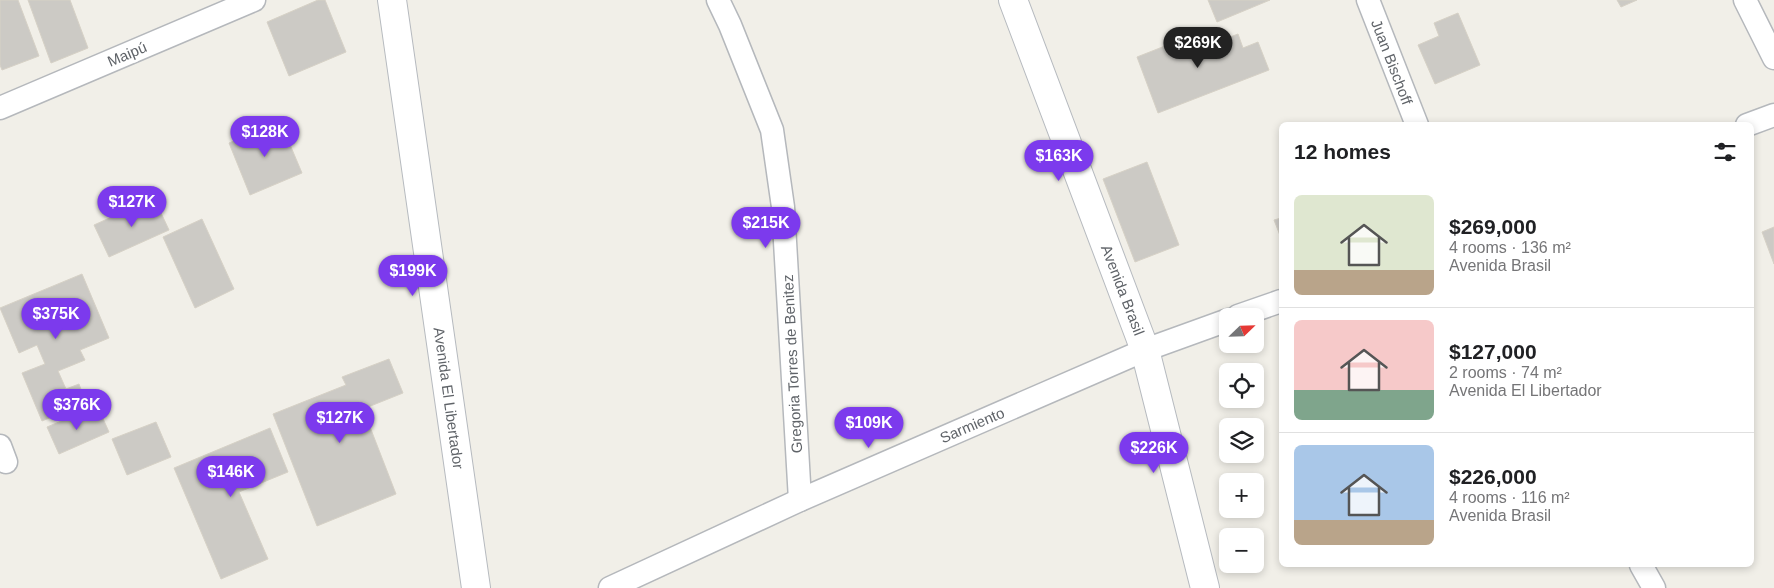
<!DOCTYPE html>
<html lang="en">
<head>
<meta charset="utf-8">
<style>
	body { margin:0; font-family:Arial,sans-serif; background:#f6f6f6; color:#202124; height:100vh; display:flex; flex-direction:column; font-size:19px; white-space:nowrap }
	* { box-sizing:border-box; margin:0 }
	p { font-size:16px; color:#757577 }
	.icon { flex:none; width:28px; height:28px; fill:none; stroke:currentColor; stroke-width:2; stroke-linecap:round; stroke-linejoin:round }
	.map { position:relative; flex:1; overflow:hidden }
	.sheet { position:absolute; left:1279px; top:122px; width:475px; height:445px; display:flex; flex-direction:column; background:#fff; border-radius:8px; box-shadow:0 2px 8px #0003 }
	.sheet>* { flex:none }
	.needle { width:32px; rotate:67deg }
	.tools { position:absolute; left:1219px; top:308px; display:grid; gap:10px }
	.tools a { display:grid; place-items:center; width:45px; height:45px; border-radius:8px; background:#fff; box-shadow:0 2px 8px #0003; font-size:25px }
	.price { position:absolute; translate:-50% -42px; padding:0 11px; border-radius:18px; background:#7c3aed; color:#fff; font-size:16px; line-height:32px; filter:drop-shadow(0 1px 2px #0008) }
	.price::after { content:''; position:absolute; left:50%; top:30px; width:15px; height:11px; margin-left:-8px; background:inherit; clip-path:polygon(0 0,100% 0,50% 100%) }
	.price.active { background:#222; color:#fff }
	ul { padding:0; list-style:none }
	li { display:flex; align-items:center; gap:15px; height:125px; padding:0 15px }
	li+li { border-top:1px solid #e0e0e0 }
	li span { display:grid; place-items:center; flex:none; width:140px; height:100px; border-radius:8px; color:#555 }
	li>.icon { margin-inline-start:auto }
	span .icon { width:60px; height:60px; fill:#fffc; stroke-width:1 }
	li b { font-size:21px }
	h2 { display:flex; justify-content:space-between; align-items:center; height:60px; padding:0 15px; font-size:21px }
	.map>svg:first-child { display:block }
</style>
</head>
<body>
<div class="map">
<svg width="1774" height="588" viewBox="0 0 1774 588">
	<rect width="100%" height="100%" fill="#f1efe8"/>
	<g fill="#cccac5" stroke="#d6d1c6">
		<polygon points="0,0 18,0 39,56 2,70 0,65"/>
		<polygon points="28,0 70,0 88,48 51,63"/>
		<polygon points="318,0 325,0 346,52 289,76 267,22"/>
		<polygon points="1208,0 1270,0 1217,22"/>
		<polygon points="1617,0 1637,0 1621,7"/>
		<polygon points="1458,13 1480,65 1435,84 1418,45 1439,36 1434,23"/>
		<polygon points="1198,33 1204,47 1238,34 1243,48 1258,42 1269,70 1158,113 1137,57"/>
		<polygon points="280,121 302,173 250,195 229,143"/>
		<polygon points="1147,162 1179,245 1135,262 1103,179"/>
		<polygon points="154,198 169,230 109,257 94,225"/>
		<polygon points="1281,218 1281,238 1274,220"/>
		<polygon points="202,219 234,289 195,308 163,237"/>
		<polygon points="1774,227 1774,264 1762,232"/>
		<polygon points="82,274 109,338 80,350 85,360 58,371 66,389 79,384 86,403 42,421 22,373 45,364 37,345 19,353 0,308"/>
		<polygon points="389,359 403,393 363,409 396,494 317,526 273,414 346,385 342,377"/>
		<polygon points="83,412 86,418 100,412 109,432 59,454 47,427"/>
		<polygon points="156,422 171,457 127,475 112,439"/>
		<polygon points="270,428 288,472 239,492 268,559 221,579 174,468"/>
	</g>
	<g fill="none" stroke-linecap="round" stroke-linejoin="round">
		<g stroke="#b5b8bc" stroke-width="25">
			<g id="minor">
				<polyline points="718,0 730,25 772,130 783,207 800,500"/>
				<polyline points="1368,0 1417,125"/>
				<polyline points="1745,0 1774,58"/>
				<polyline points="0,108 254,0"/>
				<polyline points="1747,125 1774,115"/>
				<polyline points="1238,316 1281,301"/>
				<polyline points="0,446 6,462"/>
				<polyline points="1641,565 1654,588"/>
				<polyline points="610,588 800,500 1145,350 1228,320"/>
			</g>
		</g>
		<g stroke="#b6babf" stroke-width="30">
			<g id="secondary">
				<polyline points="392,0 476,588"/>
				<polyline points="1013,0 1145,350 1205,588"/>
			</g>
		</g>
		<use href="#minor" stroke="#fff" stroke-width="22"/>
		<use href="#secondary" stroke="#fff" stroke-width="28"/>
	</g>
	<g text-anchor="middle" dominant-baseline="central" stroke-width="5" stroke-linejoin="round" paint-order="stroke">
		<g font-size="15" fill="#5f6368" stroke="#fff">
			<text transform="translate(127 54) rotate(-23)">Maipú</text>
			<text transform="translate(1392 62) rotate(69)">Juan Bischoff</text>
			<text transform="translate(1123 290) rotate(69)">Avenida Brasil</text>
			<text transform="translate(792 364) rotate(-93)">Gregoria Torres de Benitez</text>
			<text transform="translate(449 398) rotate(82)">Avenida El Libertador</text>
			<text transform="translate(972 425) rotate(-23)">Sarmiento</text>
		</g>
	</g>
</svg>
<div class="tools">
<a><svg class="needle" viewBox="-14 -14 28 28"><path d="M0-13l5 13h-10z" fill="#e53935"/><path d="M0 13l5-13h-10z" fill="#757577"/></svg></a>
<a><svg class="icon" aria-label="locate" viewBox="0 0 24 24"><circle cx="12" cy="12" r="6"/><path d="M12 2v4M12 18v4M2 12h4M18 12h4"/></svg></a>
<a><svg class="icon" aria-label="layers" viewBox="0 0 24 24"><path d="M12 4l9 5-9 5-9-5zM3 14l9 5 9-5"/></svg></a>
<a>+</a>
<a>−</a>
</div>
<b class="price active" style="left:1198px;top:69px">$269K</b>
<b class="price" style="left:265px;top:158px">$128K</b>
<b class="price" style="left:1059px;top:182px">$163K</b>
<b class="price" style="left:132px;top:228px">$127K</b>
<b class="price" style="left:766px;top:249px">$215K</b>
<b class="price" style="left:413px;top:297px">$199K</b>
<b class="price" style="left:56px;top:340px">$375K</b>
<b class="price" style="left:77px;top:431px">$376K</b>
<b class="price" style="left:340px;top:444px">$127K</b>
<b class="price" style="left:869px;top:449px">$109K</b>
<b class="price" style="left:1154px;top:474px">$226K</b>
<b class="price" style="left:231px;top:498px">$146K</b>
<section class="sheet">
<h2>12 homes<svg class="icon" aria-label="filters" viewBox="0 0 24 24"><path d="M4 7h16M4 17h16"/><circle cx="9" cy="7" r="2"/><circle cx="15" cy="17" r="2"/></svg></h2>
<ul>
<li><span style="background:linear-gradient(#dfe7d0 75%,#b9a48a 0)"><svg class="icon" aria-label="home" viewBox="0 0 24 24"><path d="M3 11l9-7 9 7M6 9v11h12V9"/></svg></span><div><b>$269,000</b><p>4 rooms · 136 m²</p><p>Avenida Brasil</p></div></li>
<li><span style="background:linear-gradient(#f6c9c9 70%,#7fa58c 0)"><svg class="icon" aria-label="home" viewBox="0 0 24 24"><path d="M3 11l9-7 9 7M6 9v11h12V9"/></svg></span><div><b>$127,000</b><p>2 rooms · 74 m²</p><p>Avenida El Libertador</p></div></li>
<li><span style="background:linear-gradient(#a9c7e8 75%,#b9a48a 0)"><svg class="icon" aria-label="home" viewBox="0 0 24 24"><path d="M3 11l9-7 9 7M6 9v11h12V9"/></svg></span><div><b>$226,000</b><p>4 rooms · 116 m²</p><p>Avenida Brasil</p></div></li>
</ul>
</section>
</div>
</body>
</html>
